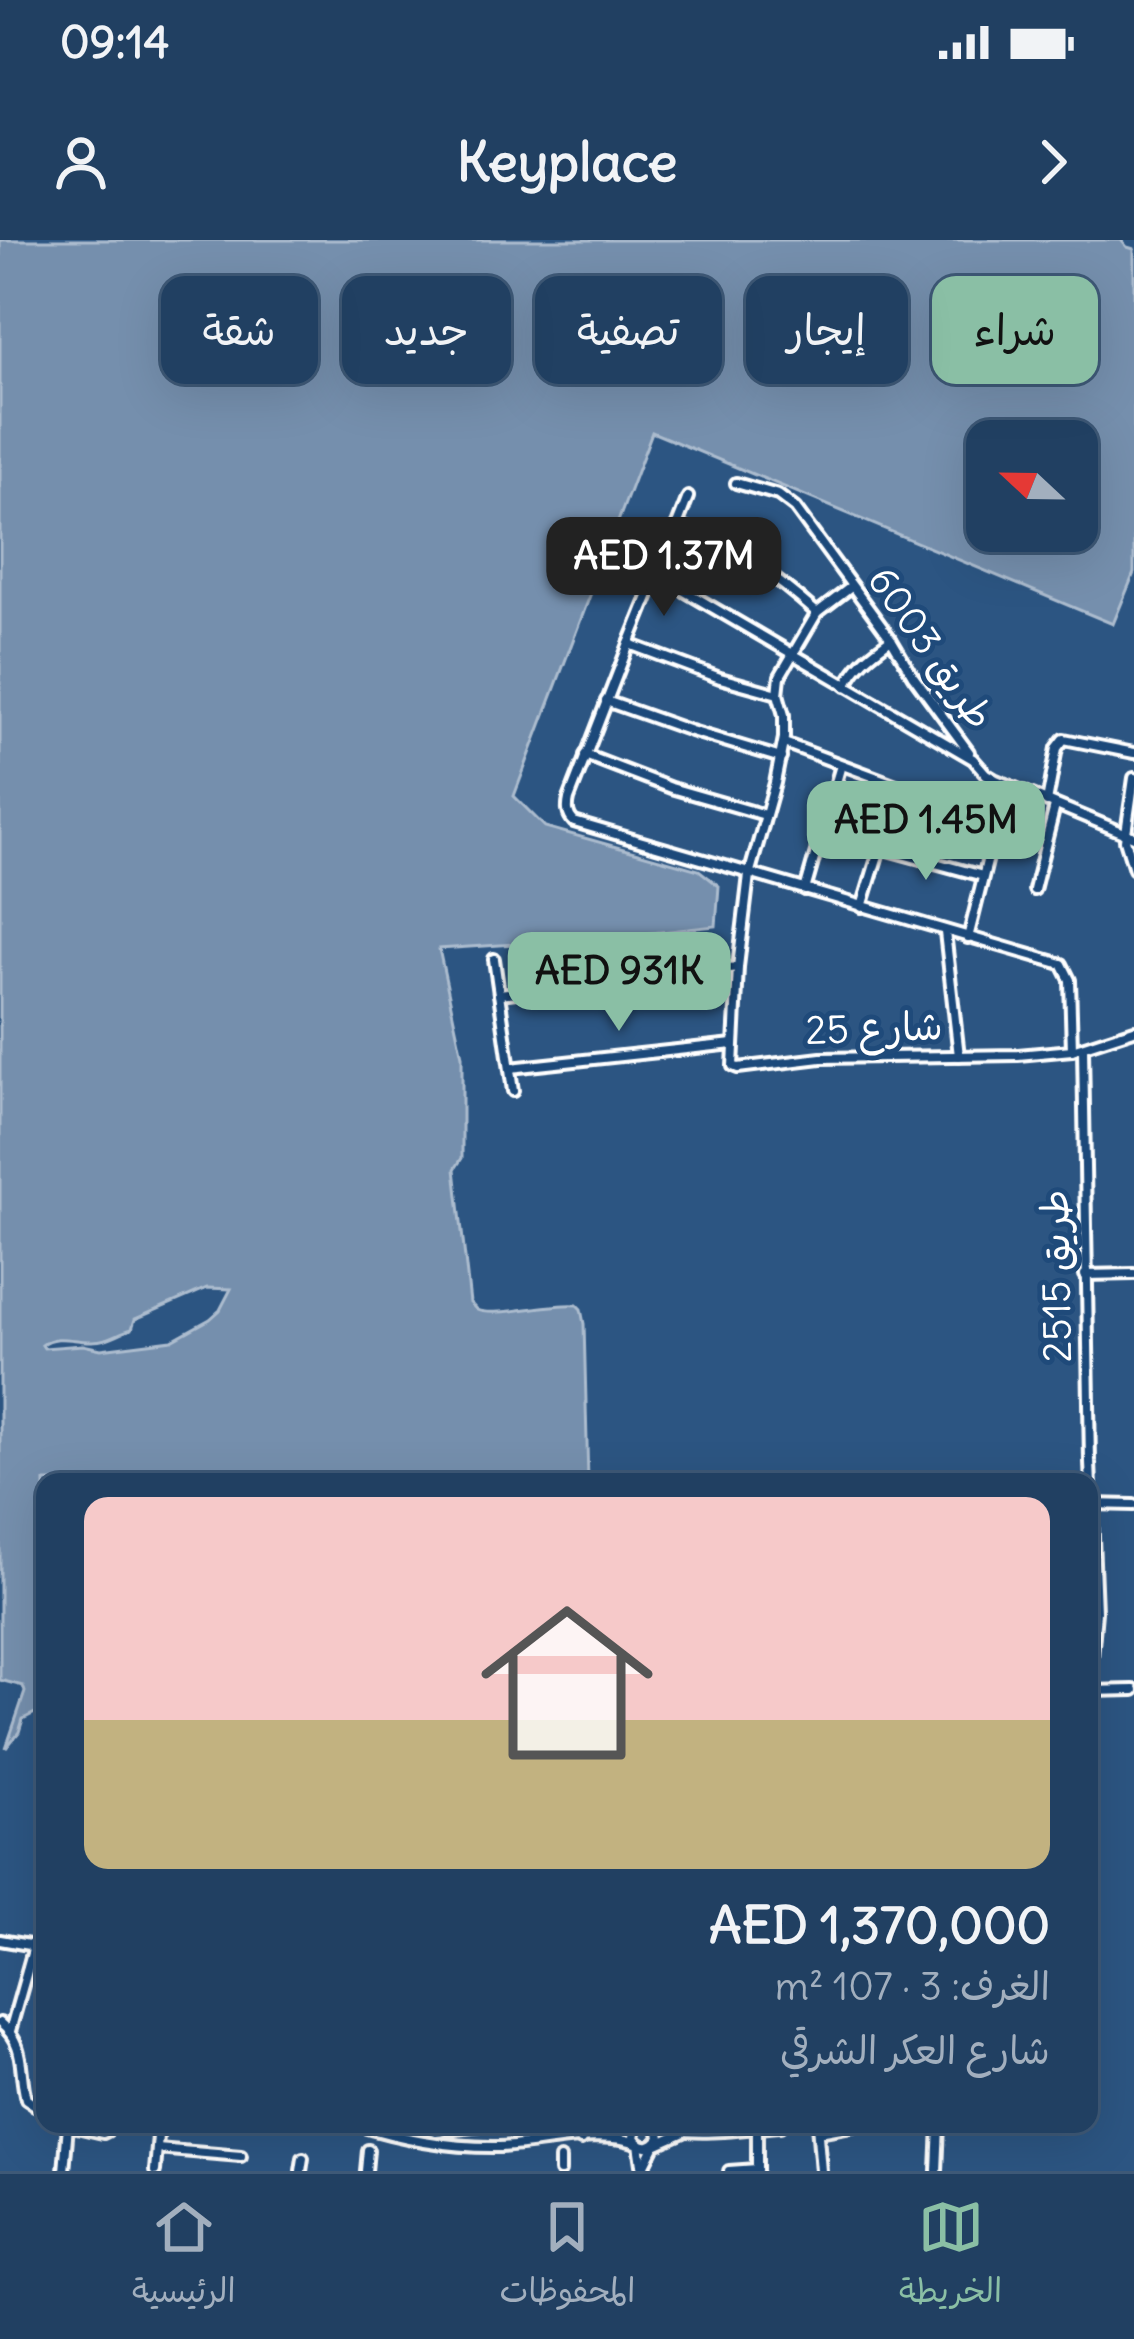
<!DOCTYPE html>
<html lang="ar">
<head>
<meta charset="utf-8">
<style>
	body { margin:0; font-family:Delius,"Playpen Sans Arabic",sans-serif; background:#294768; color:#f1f3f6; direction:rtl; height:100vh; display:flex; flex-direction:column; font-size:45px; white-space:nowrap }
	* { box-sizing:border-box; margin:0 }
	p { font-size:39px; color:#a2afbe }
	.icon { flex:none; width:66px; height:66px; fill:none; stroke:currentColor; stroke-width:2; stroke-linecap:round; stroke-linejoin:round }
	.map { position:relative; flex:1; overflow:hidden; direction:ltr }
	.details { position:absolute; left:36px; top:1233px; width:1062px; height:660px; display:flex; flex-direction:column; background:#214062; border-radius:24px; box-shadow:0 12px 48px #0002,0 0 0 3px #3e5977; direction:rtl }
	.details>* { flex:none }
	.top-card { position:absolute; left:36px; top:36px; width:1062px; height:108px; direction:rtl; display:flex; gap:24px }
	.needle { width:78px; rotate:292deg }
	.controls { position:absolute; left:966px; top:180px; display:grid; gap:24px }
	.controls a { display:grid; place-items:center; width:132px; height:132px; border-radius:24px; background:#214062; box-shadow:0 12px 48px #0002,0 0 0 3px #3e5977; font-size:60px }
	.price { position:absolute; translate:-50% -102px; padding:0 27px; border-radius:24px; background:#8abfa5; color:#111; font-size:39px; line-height:78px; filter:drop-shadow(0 3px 6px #0008) }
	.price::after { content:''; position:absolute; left:50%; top:72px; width:36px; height:27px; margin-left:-18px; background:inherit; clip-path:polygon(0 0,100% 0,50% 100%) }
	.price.current { background:#222; color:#fff }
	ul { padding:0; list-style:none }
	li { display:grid; align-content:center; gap:24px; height:636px; padding:0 48px }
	li span { display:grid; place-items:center; height:372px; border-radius:24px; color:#555 }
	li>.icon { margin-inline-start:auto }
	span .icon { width:216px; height:216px; fill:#fffc; stroke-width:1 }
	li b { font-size:51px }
	.pill { padding:0 42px; border-radius:24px; background:#214062; box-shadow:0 12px 48px #0002,0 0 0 3px #3e5977; font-size:42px; line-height:108px }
	.pill.current { background:#8abfa5; color:#111 }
	.status { display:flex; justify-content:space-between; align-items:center; height:84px; padding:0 60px; background:#214062; direction:ltr }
	.status svg { height:33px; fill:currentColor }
	header { display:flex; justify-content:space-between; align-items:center; height:156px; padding:0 48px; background:#214062; font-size:54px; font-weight:800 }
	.tab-bar { display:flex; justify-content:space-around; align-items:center; height:168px; border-top:3px solid #3e5977; background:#214062; font-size:33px; color:#a2afbe }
	.tab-bar a { display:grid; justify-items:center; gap:6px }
	.tab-bar .current { color:#8abfa5 }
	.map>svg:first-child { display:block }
</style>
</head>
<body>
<div class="status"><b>09:14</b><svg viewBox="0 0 49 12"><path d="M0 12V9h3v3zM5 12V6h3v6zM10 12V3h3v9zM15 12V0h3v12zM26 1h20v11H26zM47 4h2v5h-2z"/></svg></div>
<header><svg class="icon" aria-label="forward" viewBox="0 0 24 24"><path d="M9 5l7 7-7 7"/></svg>Keyplace<svg class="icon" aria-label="person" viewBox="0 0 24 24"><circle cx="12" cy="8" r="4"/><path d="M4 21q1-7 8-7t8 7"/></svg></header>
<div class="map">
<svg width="1134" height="1931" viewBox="0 0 1134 1931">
	<rect width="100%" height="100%" fill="#2c5582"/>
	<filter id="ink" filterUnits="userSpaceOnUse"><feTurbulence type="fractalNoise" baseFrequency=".00833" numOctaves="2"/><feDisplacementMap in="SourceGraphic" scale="24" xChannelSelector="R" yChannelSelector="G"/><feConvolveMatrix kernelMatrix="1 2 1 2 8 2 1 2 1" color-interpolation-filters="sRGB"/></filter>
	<g filter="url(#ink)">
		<path fill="#748fad" stroke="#acbcce" stroke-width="3" fill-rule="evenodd" d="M0,0H1121L1127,7L1134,9V333L1113,384L652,192L514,556L545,587L699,630L719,646L716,686L595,699L439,709L462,816V918L455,929L470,1063C473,1065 474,1068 477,1070C493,1078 553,1062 577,1065L581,1069L584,1084L588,1242H45V1472L39,1471L23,1479L19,1492L6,1508L25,1452L23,1446L0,1440ZM987,201H1077V291H987ZM207,1048L231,1049L220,1070L210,1079L172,1100L101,1109L83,1105L44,1108L42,1105C57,1093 74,1102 92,1101C109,1101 117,1093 132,1089L135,1079Z"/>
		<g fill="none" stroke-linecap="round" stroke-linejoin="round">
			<g stroke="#fff" stroke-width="16">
				<g id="minor">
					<polyline points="736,243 778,255 795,268 891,399 913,436 969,512"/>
					<path d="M688,257L677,285C732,305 774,335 817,373"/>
					<polyline points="657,335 973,519 986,534 996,540 1134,597"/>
					<polyline points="851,347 817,373 780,436 778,454 784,475 784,498 775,543 749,635 738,727 733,826 738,828 821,818 1018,815 1072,810 1134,790"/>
					<polyline points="629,404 677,285"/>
					<path d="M846,446C856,424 872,413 891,399"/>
					<path d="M778,454L720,438L629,404L569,559C567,568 567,575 574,582L1062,724L1070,740L1072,810"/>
					<polyline points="606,461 691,491 781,518"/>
					<polyline points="784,503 899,546 998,577"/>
					<polyline points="585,515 671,548 765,575"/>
					<polyline points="1134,538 1125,600 1134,629"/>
					<polyline points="1047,562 1057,508 1064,499 1134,513"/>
					<polyline points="880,608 983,636"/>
					<polyline points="805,650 841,525"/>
					<polyline points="1034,650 1055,566"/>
					<polyline points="862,667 899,546"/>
					<polyline points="945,692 959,816"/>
					<polyline points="968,698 1006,545"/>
					<polyline points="494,719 513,851"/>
					<polyline points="499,754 738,727"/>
					<polyline points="1083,808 1090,1222 1096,1372 1089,1451 1134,1450"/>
					<polyline points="510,828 733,804"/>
					<polyline points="1085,1035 1134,1034"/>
					<polyline points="1090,1264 1134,1265"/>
					<polyline points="0,1700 29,1705 33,1710 10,1791"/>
					<path d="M0,1783C27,1805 18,1829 26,1859L35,1865L45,1867"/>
					<path d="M354,1884C402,1899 450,1908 500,1907C540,1905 602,1888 639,1904L643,1931"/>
					<polyline points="580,1884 581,1900"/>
					<path d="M637,1884L634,1897C640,1909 653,1909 660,1898L658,1885"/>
					<path d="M658,1884C687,1899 746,1888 780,1886"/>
					<polyline points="817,1884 821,1931"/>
					<polyline points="68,1885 103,1893 107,1891 110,1884"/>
					<polyline points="421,1886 436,1891 500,1884"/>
					<polyline points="757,1887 757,1931"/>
					<polyline points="819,1892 863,1884"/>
					<polyline points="157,1909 241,1916"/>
					<polyline points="644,1927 655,1905 684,1892"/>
					<polyline points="64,1931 68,1885"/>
					<polyline points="155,1931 159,1884"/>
					<polyline points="301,1931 303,1918"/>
					<polyline points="366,1931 368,1910"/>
					<polyline points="560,1931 560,1919"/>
					<polyline points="729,1931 757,1929"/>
					<polyline points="937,1931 939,1884"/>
				</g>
			</g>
			<use href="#minor" stroke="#1f4a7a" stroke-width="8"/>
		</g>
	</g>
	<g text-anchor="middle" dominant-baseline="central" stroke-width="10" stroke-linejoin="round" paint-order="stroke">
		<g font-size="39" fill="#fff" stroke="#1f4a7a">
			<text transform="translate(931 408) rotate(55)">طريق 6003</text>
			<text transform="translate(874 788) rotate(-2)">شارع 25</text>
			<text transform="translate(1056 1036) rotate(-91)">طريق 2515</text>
		</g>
	</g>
</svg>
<div class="controls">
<a><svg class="needle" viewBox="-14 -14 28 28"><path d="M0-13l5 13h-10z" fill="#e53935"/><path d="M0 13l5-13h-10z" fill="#a2afbe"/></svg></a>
</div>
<b class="price current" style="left:664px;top:379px">AED 1.37M</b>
<b class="price" style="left:926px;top:643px">AED 1.45M</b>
<b class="price" style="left:619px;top:794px">AED 931K</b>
<div class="top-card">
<a class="pill current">شراء</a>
<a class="pill">إيجار</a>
<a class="pill">تصفية</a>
<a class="pill">جديد</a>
<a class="pill">شقة</a>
</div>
<section class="details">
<ul>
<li><span style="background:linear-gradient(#f6c9c9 60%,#c2b280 0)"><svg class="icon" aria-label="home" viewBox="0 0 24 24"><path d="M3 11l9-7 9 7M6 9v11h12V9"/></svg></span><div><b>AED 1,370,000</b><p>الغرف: 3 · 107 m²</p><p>شارع العكر الشرقي</p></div></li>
</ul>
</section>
</div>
<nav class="tab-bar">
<a class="current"><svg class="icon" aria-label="map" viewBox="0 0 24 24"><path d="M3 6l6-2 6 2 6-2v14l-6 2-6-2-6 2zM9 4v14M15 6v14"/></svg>الخريطة</a>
<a><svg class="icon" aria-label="saved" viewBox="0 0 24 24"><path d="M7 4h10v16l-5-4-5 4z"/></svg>المحفوظات</a>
<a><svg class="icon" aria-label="home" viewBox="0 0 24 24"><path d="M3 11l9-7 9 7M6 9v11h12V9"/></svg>الرئيسية</a>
</nav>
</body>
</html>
